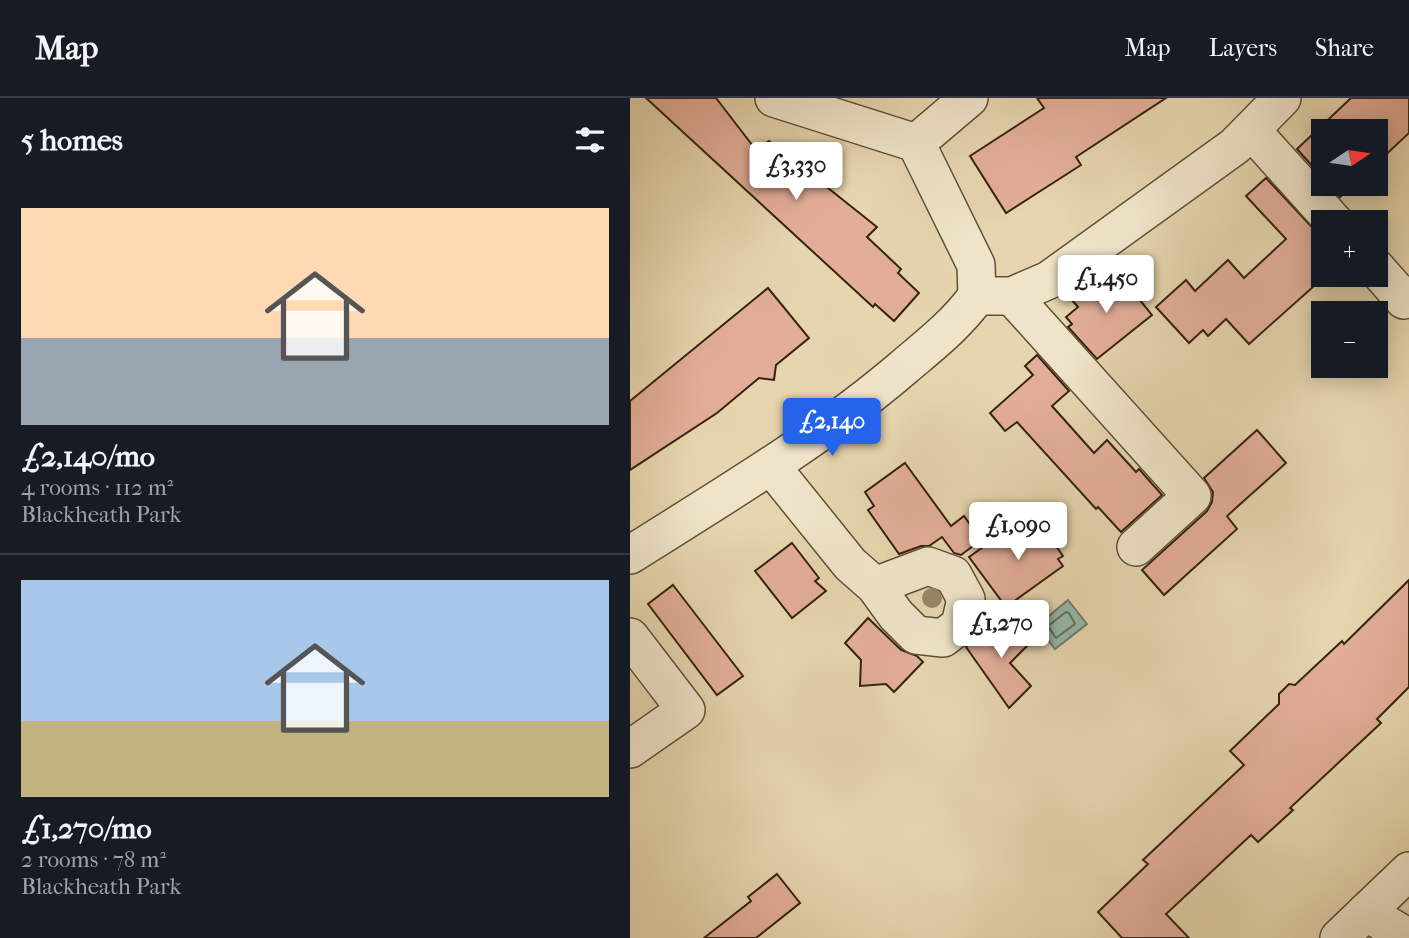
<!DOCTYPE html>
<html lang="en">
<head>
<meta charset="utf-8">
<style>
	body { margin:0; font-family:"IM FELL French Canon",serif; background:#242831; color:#f1f3f6; height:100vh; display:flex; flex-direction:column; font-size:26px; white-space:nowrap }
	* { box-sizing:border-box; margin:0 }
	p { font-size:23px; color:#9ea1a6 }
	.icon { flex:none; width:38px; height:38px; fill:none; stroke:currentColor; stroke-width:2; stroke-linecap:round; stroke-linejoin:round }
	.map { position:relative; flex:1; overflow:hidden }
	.drawer { display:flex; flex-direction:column; background:#171b24; width:630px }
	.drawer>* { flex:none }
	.needle { width:46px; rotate:77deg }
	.controls { position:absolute; left:681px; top:21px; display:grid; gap:14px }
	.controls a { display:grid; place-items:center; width:77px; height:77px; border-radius:0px; background:#171b24; box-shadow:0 4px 18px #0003; font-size:35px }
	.price { position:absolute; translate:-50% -60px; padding:0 16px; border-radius:7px; background:#fff; color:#222; font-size:23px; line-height:46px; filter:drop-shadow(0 2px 4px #0008) }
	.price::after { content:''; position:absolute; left:50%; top:42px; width:21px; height:16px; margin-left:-10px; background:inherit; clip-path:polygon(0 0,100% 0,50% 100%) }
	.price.on { background:#2563eb; color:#fff }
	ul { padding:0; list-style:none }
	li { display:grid; align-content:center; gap:14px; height:371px; padding:0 21px }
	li+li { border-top:2px solid #363941 }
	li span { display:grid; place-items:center; height:217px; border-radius:0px; color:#555 }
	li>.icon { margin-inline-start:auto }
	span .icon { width:126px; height:126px; fill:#fffc; stroke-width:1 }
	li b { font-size:30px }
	h2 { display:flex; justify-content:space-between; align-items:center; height:84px; padding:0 21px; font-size:30px }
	header { display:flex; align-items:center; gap:42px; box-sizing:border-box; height:98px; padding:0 35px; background:#171b24; border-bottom:2px solid #363941 }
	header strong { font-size:33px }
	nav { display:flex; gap:38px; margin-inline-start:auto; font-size:24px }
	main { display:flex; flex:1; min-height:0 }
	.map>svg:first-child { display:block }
</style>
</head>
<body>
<header>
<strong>Map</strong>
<nav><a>Map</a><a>Layers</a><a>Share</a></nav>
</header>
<main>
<section class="drawer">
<h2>5 homes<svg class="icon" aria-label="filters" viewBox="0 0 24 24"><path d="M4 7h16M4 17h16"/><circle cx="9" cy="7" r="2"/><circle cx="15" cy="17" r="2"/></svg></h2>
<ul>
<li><span style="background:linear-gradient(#ffd9b3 60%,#9aa5b1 0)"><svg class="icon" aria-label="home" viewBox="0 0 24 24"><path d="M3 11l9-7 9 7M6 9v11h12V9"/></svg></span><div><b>£2,140/mo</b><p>4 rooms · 112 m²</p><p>Blackheath Park</p></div></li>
<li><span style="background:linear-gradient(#a9c7e8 65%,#c2b280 0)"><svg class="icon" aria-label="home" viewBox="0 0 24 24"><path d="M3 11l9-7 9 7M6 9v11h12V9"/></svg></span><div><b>£1,270/mo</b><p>2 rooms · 78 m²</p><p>Blackheath Park</p></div></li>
</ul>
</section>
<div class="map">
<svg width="779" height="840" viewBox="0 0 779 840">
	<rect width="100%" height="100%" fill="#e6d5ae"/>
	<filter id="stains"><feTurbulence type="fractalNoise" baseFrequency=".00286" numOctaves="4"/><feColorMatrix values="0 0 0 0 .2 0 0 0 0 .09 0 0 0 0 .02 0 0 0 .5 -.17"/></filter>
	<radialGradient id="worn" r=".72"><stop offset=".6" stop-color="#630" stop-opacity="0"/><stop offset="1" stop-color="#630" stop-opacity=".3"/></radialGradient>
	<polygon fill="#96b8ac" stroke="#6f7c6d" stroke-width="2" points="438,502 457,526 425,551 407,528"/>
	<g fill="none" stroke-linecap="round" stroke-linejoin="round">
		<polygon stroke="#656e5e" stroke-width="2" points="436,514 439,515 445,526 426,540 418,528"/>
	</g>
	<g fill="#e3ae99" stroke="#34230f" stroke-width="2">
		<polygon points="16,0 86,0 126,52 139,43 247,129 237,139 271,171 268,175 289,195 264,223 245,206 243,209"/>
		<polygon points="407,0 536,0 446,59 451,67 376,115 340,58 414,10"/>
		<polygon points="721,0 779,0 779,35 746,66 746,33 693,33 693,80 667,51"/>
		<polygon points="636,80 693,141 693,180 619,246 596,221 578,238 573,232 559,245 526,209 556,182 565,193 598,162 614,180 656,141 616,98"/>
		<polygon points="698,86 724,86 710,99"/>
		<polygon points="489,176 522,217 467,261 438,229 442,226 436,219 448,209 442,202 465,183 471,191"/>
		<polygon points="138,190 179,240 146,267 144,282 129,280 87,315 0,372 0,303"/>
		<polygon points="407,257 439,293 422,308 464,355 477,342 506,374 509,371 532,397 491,434 468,409 466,411 387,324 375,333 360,315 403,277 395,268"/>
		<polygon points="627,332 656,365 597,418 607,431 534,497 512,472 577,413 582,404 583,394 574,380"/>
		<polygon points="275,365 321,428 334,418 351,442 331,457 324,455 312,439 299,448 291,448 269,456 238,412 244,408 235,394"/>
		<polygon points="405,419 433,458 428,461 433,468 376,509 339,459 369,438 373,443"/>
		<polygon points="162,445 189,480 185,483 196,493 162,520 125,473"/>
		<polygon points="779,482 779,589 747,621 751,625 660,710 663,712 628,744 621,737 536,816 559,840 492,840 468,814 518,766 513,762 614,667 600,653 649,606 649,596 659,586 665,587 712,543 714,546"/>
		<polygon points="43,487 113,578 87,597 18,506"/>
		<polygon points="374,519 399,546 380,565 401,588 379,610 336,549 343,543 350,533 354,538"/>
		<polygon points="238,520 271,552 287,558 293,564 264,594 256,586 230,588 231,562 215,545"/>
		<polygon points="147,776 170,805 126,840 74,840 121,803 118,799"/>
	</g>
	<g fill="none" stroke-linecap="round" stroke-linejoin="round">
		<g stroke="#605037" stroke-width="40">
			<g id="minor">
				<polyline points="144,0 286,45 346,167 347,198"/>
				<polyline points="621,32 704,124"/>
				<polyline points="286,45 339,0"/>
				<polyline points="746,170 774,202 779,197"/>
				<polyline points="347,198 382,198 419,182 605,48 652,0"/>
				<polyline points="382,198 562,398 506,449"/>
				<polyline points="141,368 220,466 245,488 266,517 286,537 313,540 330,527 336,501 323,477 298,468 245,488"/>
				<path d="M0,457C93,398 190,341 274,269C301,246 326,227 347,198"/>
				<polyline points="0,539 56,612 0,651"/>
				<polyline points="736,814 779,840"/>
				<polyline points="709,840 779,773"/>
			</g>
		</g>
		<use href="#minor" stroke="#efe4ca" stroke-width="37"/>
	</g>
	<circle fill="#958968" cx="302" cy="500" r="10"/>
	<rect width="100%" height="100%" filter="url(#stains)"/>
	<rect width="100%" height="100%" fill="url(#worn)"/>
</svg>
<div class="controls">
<a><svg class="needle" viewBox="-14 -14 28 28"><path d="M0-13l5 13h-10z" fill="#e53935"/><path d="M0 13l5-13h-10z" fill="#9ea1a6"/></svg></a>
<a>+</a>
<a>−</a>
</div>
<b class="price" style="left:166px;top:104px">£3,330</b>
<b class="price" style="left:476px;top:217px">£1,450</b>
<b class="price on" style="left:202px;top:360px">£2,140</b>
<b class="price" style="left:388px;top:464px">£1,090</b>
<b class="price" style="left:371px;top:562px">£1,270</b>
</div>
</main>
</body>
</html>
